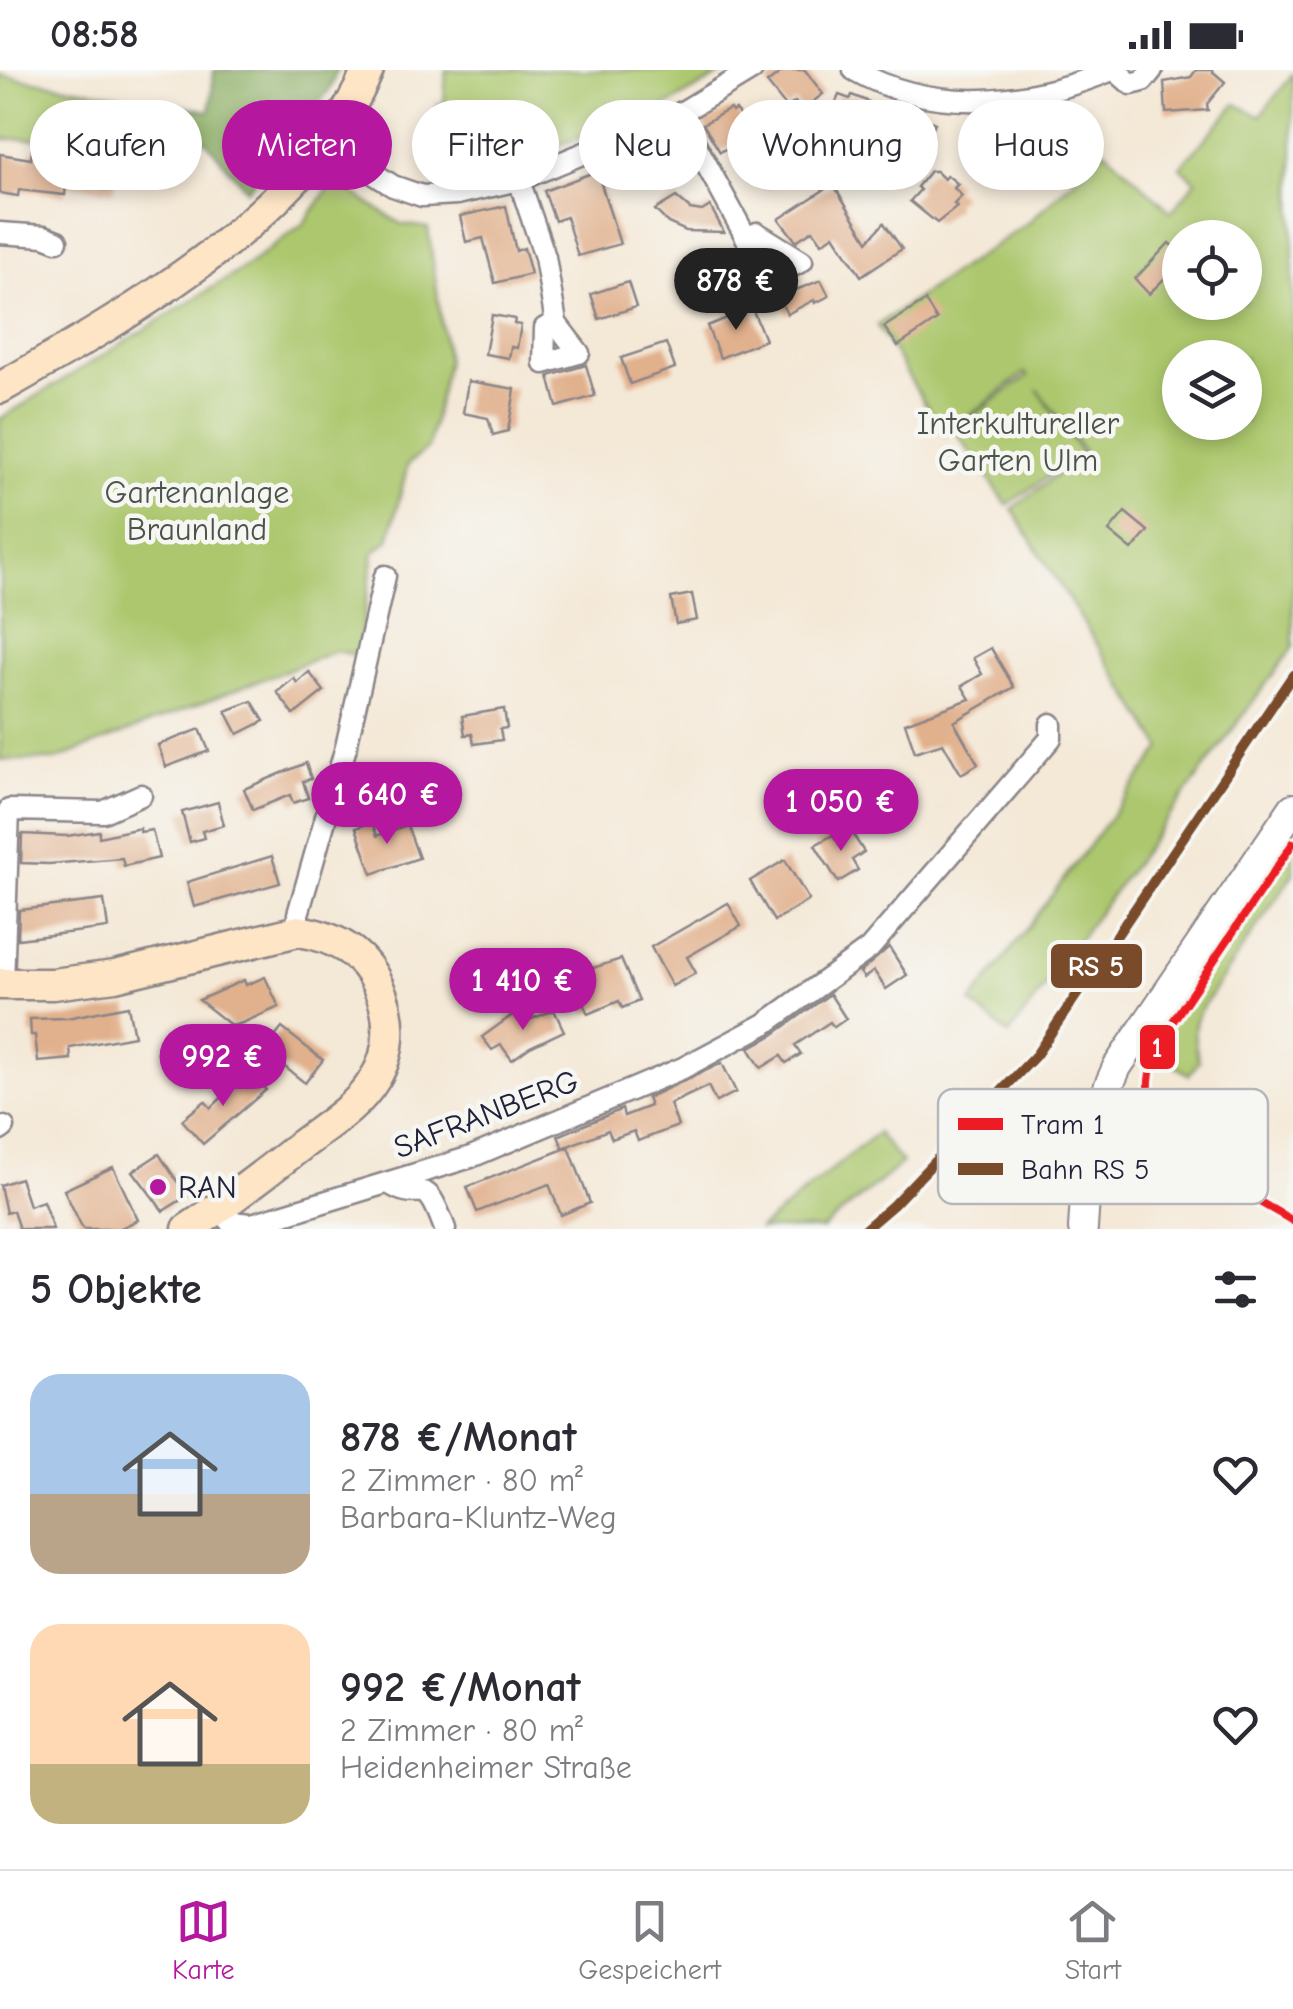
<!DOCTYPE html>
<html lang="de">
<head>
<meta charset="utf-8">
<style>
	body { margin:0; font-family:"Comic Neue",sans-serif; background:#f2f2f3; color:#2b2b33; height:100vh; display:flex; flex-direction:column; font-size:38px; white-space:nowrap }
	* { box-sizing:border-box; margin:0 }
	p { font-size:32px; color:#7c7c81 }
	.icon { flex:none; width:55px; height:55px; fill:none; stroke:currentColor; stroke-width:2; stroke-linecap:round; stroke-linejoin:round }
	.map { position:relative; height:1159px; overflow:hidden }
	.details { display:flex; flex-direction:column; background:#fff; flex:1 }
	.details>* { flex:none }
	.banner { position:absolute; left:30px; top:30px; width:1235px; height:90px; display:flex; gap:20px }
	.buttons { position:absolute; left:1162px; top:150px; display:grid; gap:20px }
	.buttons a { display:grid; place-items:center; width:100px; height:100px; border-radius:50%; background:#fff; box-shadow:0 5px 15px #0003; font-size:50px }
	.price { position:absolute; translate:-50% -85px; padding:0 22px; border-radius:35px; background:#b5179e; color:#fff; font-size:32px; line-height:65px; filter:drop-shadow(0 2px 5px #0008) }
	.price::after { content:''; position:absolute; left:50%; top:60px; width:30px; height:22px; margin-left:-15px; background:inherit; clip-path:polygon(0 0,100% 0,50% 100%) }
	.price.current { background:#222; color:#fff }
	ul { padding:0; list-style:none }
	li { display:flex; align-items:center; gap:30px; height:250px; padding:0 30px }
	li span { display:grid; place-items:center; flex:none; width:280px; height:200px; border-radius:30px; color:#555 }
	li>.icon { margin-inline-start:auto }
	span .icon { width:120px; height:120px; fill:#fffc; stroke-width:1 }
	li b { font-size:42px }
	h2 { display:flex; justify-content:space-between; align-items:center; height:120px; padding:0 30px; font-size:42px }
	.tag { padding:0 35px; border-radius:45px; background:#fff; box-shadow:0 5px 15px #0003; font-size:35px; line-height:90px }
	.tag.current { background:#b5179e; color:#fff }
	.status { display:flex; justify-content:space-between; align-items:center; height:70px; padding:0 50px; background:#fff; direction:ltr }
	.status svg { height:28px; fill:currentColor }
	.dock { display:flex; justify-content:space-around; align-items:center; height:140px; border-top:2px solid #e1e1e2; background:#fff; font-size:28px; color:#7c7c81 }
	.dock a { display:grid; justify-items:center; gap:5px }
	.dock .current { color:#b5179e }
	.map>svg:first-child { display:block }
</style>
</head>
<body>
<div class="status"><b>08:58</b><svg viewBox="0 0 49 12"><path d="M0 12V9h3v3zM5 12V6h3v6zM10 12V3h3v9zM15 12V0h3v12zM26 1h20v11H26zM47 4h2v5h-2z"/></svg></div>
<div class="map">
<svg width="1293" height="1159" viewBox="0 0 1293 1159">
	<rect width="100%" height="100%" fill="#f6f6f2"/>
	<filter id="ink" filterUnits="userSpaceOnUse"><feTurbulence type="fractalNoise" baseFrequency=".01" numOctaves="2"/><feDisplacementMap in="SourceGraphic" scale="20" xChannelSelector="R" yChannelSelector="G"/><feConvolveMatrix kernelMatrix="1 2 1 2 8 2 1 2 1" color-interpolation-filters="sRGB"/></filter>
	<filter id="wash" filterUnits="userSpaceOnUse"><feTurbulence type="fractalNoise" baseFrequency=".0048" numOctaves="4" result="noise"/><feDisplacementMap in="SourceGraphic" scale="40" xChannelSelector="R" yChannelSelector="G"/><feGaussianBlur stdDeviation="2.25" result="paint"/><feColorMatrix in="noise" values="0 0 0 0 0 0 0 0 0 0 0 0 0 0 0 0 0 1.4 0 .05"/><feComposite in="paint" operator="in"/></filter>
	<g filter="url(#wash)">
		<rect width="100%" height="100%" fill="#f4e8d6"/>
		<g fill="#acc76d" stroke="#677454" stroke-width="2.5" fill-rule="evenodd">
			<polygon points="446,0 729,0 647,47 490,96 430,105 438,34 444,33"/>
			<path d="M1293,4V577L1009,965L971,933L1162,678L1012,439L1085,383L1037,319L1081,383L1007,435L954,359L1028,306L1025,303L944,365L877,255L1029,152L1105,80L1171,142L1196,111L1180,97L1236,34L1260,46ZM1180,168H1245V232H1180ZM1180,288H1245V352H1180Z"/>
			<polygon points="0,5 163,33 152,68 0,69"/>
			<polygon points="334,111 401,154 428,158 447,291 428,378 408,394 389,470 374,482 358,585 335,581 55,690 0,690 0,349 246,197 304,153"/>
			<path d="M1293,759V804L1199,942C1191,960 1195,972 1199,991L1189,1005L1168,991L1171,977L1155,971L1149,980L1144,976Z"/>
			<polygon points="877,1063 902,1093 822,1159 759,1159"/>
		</g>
		<polygon fill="#89ac60" stroke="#56674e" stroke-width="2.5" points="214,0 337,0 330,19 247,120 203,68 152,68 163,33 210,41"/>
		<g id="blocks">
			<g fill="#e1b08c">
				<polygon points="784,0 805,0 823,24 802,40 795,32 787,38 767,13"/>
				<polygon points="1196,0 1211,0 1225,12 1207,34 1208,40 1166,43 1164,12 1191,7"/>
				<polygon points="839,25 850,29 852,25 869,32 866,38 901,53 905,45 916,50 918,46 935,53 923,79 911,74 908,82 859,61 839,71 830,46"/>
				<polygon points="511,33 511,48 480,49 481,54 466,55 464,35"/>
				<polygon points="1063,35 1072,63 1026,78 1032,94 1012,101 1004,79 980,87 969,56 984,51 986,58"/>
				<polygon points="730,39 732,42 736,40 751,64 720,82 703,54"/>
				<polygon points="113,56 113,80 125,82 121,107 116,107 114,121 66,114 65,125 19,120 18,126 0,123 0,84 31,89 32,80 55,83 57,78 78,81 82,57"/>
				<polygon points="658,74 660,78 666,75 674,93 630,112 622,94"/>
				<polygon points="773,78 777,83 783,79 796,100 782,109 784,112 767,119 754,98 762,93 759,87"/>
				<polygon points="597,101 620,174 578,186 566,147 555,151 544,121"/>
				<polygon points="930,101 936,101 944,109 947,105 958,114 954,118 962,126 954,134 957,137 937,153 910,131 920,120 917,117"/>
				<polygon points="833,114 868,171 884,153 902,179 861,206 834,165 822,173 813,160 796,171 779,149"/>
				<polygon points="676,127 690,139 702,141 710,136 724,162 686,161 668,153 655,140"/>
				<polygon points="506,136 516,181 524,178 531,204 495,213 483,168 466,172 460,146"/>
				<polygon points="1169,173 1180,182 1180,193 1149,224 1135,209"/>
				<polygon points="733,177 746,213 711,225 698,189"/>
				<polygon points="821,210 829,226 815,233 814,230 787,244 778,227"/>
				<polygon points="628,212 636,237 599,249 591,224"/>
				<polygon points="925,231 937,250 898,276 884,257"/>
				<polygon points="752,238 765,270 720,288 707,256"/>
				<polygon points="492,245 515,249 514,254 521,255 517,278 511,277 509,288 485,284"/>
				<polygon points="666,273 675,298 630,314 621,288"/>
				<polygon points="586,295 595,326 557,337 549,306"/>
				<polygon points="468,311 515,319 508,361 493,365 488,348 463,343"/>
				<polygon points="1125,442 1148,461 1132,480 1109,461"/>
				<polygon points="692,524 697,550 676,554 671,528"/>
				<polygon points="991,578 1014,617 954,652 978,694 961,704 943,673 915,682 905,653 970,629 962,616 982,604 973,588"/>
				<polygon points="309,602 324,621 294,645 277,622 294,608 297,613"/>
				<polygon points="252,631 264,651 238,664 226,641"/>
				<polygon points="504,639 507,658 500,659 502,670 474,674 472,664 465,665 462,646"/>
				<polygon points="200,659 209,681 166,697 158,675"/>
				<polygon points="306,693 311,709 303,711 308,728 293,733 290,725 253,740 244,719"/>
				<polygon points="218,732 224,755 202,761 204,768 190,772 182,742"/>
				<polygon points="372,752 377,766 407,755 419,788 372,804 356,758"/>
				<polygon points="140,758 140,762 152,760 159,788 124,796 122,788 49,794 21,793 22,764 67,766 99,761 99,767"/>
				<polygon points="850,760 864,782 852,790 858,800 838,812 815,775 833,765 835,769"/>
				<polygon points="272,786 280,813 194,837 187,812"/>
				<polygon points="785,790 809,830 774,851 750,811"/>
				<polygon points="104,830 108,858 18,869 19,840"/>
				<polygon points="728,833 741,856 687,887 696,903 672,916 651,877"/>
				<polygon points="889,877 907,905 886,919 874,901 864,908 860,902"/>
				<polygon points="621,889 639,931 622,938 619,931 588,944 568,901 584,894 587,900"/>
				<polygon points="265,907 279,937 242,953 232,956 199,930 244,910 246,915"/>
				<polygon points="830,924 846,949 834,957 830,952 795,975 801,984 786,993 781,986 761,998 749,978 773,965"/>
				<polygon points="128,936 134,966 70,978 71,989 38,992 35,965 31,965 30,949 67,948"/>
				<polygon points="554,940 564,961 530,977 512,990 501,975 492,980 482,967 518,941 527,951"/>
				<polygon points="282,958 323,990 305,1013 267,983 267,977"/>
				<polygon points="722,993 736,1022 716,1032 708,1016 670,1034 678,1056 638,1071 634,1061 612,1069 608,1060 563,1078 558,1066 622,1039 624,1046 650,1036 647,1028"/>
				<polygon points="248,1002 266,1020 203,1074 182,1050 205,1031 211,1038"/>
				<polygon points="569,1077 590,1133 561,1145 549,1114 477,1142 467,1117"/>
				<polygon points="159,1084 187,1126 163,1141 133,1101"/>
				<polygon points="113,1097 138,1150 119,1159 83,1159 64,1120"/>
				<polygon points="20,1108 29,1136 43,1131 53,1159 19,1159 13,1141 6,1143 0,1115"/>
			</g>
		</g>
	</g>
	<g filter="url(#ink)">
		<use href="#blocks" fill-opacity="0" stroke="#8b8588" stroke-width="2.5"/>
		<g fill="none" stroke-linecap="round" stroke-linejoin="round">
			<g stroke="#8b8588" stroke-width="25">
				<g id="minor">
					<path d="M854,0C934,46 1030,34 1112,0"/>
					<polyline points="1115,0 1131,14 1143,11 1152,0"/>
					<polyline points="679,44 747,169 763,212 802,191 757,163 747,169"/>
					<polyline points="328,74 393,116 422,126 457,124 519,110 679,44 752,0"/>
					<polyline points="519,110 545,187 556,253 579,283 544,293 545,258 556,253"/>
					<polyline points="0,163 44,166 57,171"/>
					<polyline points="298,861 298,844 346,677 385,506"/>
					<polyline points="3,914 9,740 103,742 141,725"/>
					<polyline points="0,1060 4,1057"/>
					<path d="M390,1114C424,1136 423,1098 445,1159"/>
					<polyline points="219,1138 230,1152 252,1154 471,1087 683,998 765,954 869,879 1051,668 1051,654"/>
				</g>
			</g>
			<g stroke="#8b8588" stroke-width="32">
				<path id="tertiary" d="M1083,1159C1086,1103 1092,1048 1117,997L1293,738"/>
			</g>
			<g stroke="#8b8588" stroke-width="35">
				<g id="secondary">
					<path d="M0,318C130,244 309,143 368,0"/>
					<path d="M0,914H53L115,906L298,861C332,866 362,881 377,914C392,944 393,981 374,1010C357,1038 326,1056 300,1076C263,1105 227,1133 188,1159"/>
				</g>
			</g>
			<use href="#minor" stroke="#fff" stroke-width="20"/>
			<use href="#tertiary" stroke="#fff" stroke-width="28"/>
			<use href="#secondary" stroke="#fde5c5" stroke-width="30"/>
			<g stroke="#f6f6f2" stroke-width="18">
				<polyline id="rail-1" points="865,1159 893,1135 1036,985 1293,605"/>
			</g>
			<use href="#rail-1" stroke="#7a4b2a" stroke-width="10"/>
			<g stroke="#f6f6f2" stroke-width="15">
				<path id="tram-1" d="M1293,773L1159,972C1152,992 1145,1012 1151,1033C1167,1087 1248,1124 1293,1151"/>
			</g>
			<use href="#tram-1" stroke="#ed1b24" stroke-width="8"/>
		</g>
	</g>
	<circle fill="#b5179e" stroke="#f6f6f2" stroke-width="4" cx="158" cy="1117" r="10"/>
	<g text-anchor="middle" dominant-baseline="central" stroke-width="9" stroke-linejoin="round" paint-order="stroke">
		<g font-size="32" fill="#4b544a" stroke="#f6f6f2">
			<text x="1018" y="353">Interkultureller<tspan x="1018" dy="37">Garten Ulm</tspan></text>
			<text x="197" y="422">Gartenanlage<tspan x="197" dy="37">Braunland</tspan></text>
		</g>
		<g font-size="32" fill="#22223b" stroke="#f6f6f2">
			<text transform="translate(486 1044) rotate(-21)">SAFRANBERG</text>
		</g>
		<g font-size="32" fill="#22223b" stroke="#f6f6f2" text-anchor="start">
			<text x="178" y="1117">RAN</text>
		</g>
	</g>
	<rect x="938" y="1019" width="330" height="115" rx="15" fill="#f6f6f2" stroke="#b6b6bb" stroke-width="2.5"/>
	<rect x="958" y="1048" width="45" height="12" fill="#ed1b24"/>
	<rect x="958" y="1093" width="45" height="12" fill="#7a4b2a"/>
	<g font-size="28" fill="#22223b">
		<text x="1021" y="1064">Tram 1</text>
		<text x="1021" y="1109">Bahn RS 5</text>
	</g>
	<g stroke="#f6f6f2" stroke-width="4">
		<rect x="1049" y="872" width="95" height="48" rx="10" fill="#7a4b2a"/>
		<rect x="1138" y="953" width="39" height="48" rx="10" fill="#ed1b24"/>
	</g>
	<g font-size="28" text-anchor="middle" font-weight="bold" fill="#fff">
		<text x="1096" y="906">RS 5</text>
		<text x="1157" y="987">1</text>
	</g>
</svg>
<div class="buttons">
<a><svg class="icon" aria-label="locate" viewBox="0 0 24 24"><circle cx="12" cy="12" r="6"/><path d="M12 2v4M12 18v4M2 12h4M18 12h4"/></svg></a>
<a><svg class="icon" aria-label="layers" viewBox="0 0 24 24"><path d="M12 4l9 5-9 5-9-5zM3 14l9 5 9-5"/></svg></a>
</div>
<b class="price current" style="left:736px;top:263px">878 €</b>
<b class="price" style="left:387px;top:777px">1 640 €</b>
<b class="price" style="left:841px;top:784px">1 050 €</b>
<b class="price" style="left:523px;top:963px">1 410 €</b>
<b class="price" style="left:223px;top:1039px">992 €</b>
<div class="banner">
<a class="tag">Kaufen</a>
<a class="tag current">Mieten</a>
<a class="tag">Filter</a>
<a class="tag">Neu</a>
<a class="tag">Wohnung</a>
<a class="tag">Haus</a>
</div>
</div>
<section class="details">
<h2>5 Objekte<svg class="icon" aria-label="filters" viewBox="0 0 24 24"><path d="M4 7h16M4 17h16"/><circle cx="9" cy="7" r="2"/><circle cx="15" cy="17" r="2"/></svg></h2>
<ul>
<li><span style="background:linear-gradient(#a9c7e8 60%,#b9a48a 0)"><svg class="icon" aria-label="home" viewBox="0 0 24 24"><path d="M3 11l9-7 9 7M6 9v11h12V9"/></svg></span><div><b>878 €/Monat</b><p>2 Zimmer · 80 m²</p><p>Barbara-Kluntz-Weg</p></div><svg class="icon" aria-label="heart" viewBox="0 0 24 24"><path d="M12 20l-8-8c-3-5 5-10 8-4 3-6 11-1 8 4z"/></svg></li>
<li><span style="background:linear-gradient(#ffd9b3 70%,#c2b280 0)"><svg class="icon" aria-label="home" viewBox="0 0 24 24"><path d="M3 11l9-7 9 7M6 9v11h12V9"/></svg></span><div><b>992 €/Monat</b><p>2 Zimmer · 80 m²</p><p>Heidenheimer Straße</p></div><svg class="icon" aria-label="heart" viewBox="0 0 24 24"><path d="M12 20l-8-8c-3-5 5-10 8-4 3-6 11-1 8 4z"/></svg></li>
</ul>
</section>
<nav class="dock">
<a class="current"><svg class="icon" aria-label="map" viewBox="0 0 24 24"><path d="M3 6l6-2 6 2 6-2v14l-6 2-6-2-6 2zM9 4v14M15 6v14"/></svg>Karte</a>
<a><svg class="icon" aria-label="saved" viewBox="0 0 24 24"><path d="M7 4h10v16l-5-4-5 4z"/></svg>Gespeichert</a>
<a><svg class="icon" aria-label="home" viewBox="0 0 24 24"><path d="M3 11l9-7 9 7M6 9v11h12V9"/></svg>Start</a>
</nav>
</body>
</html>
